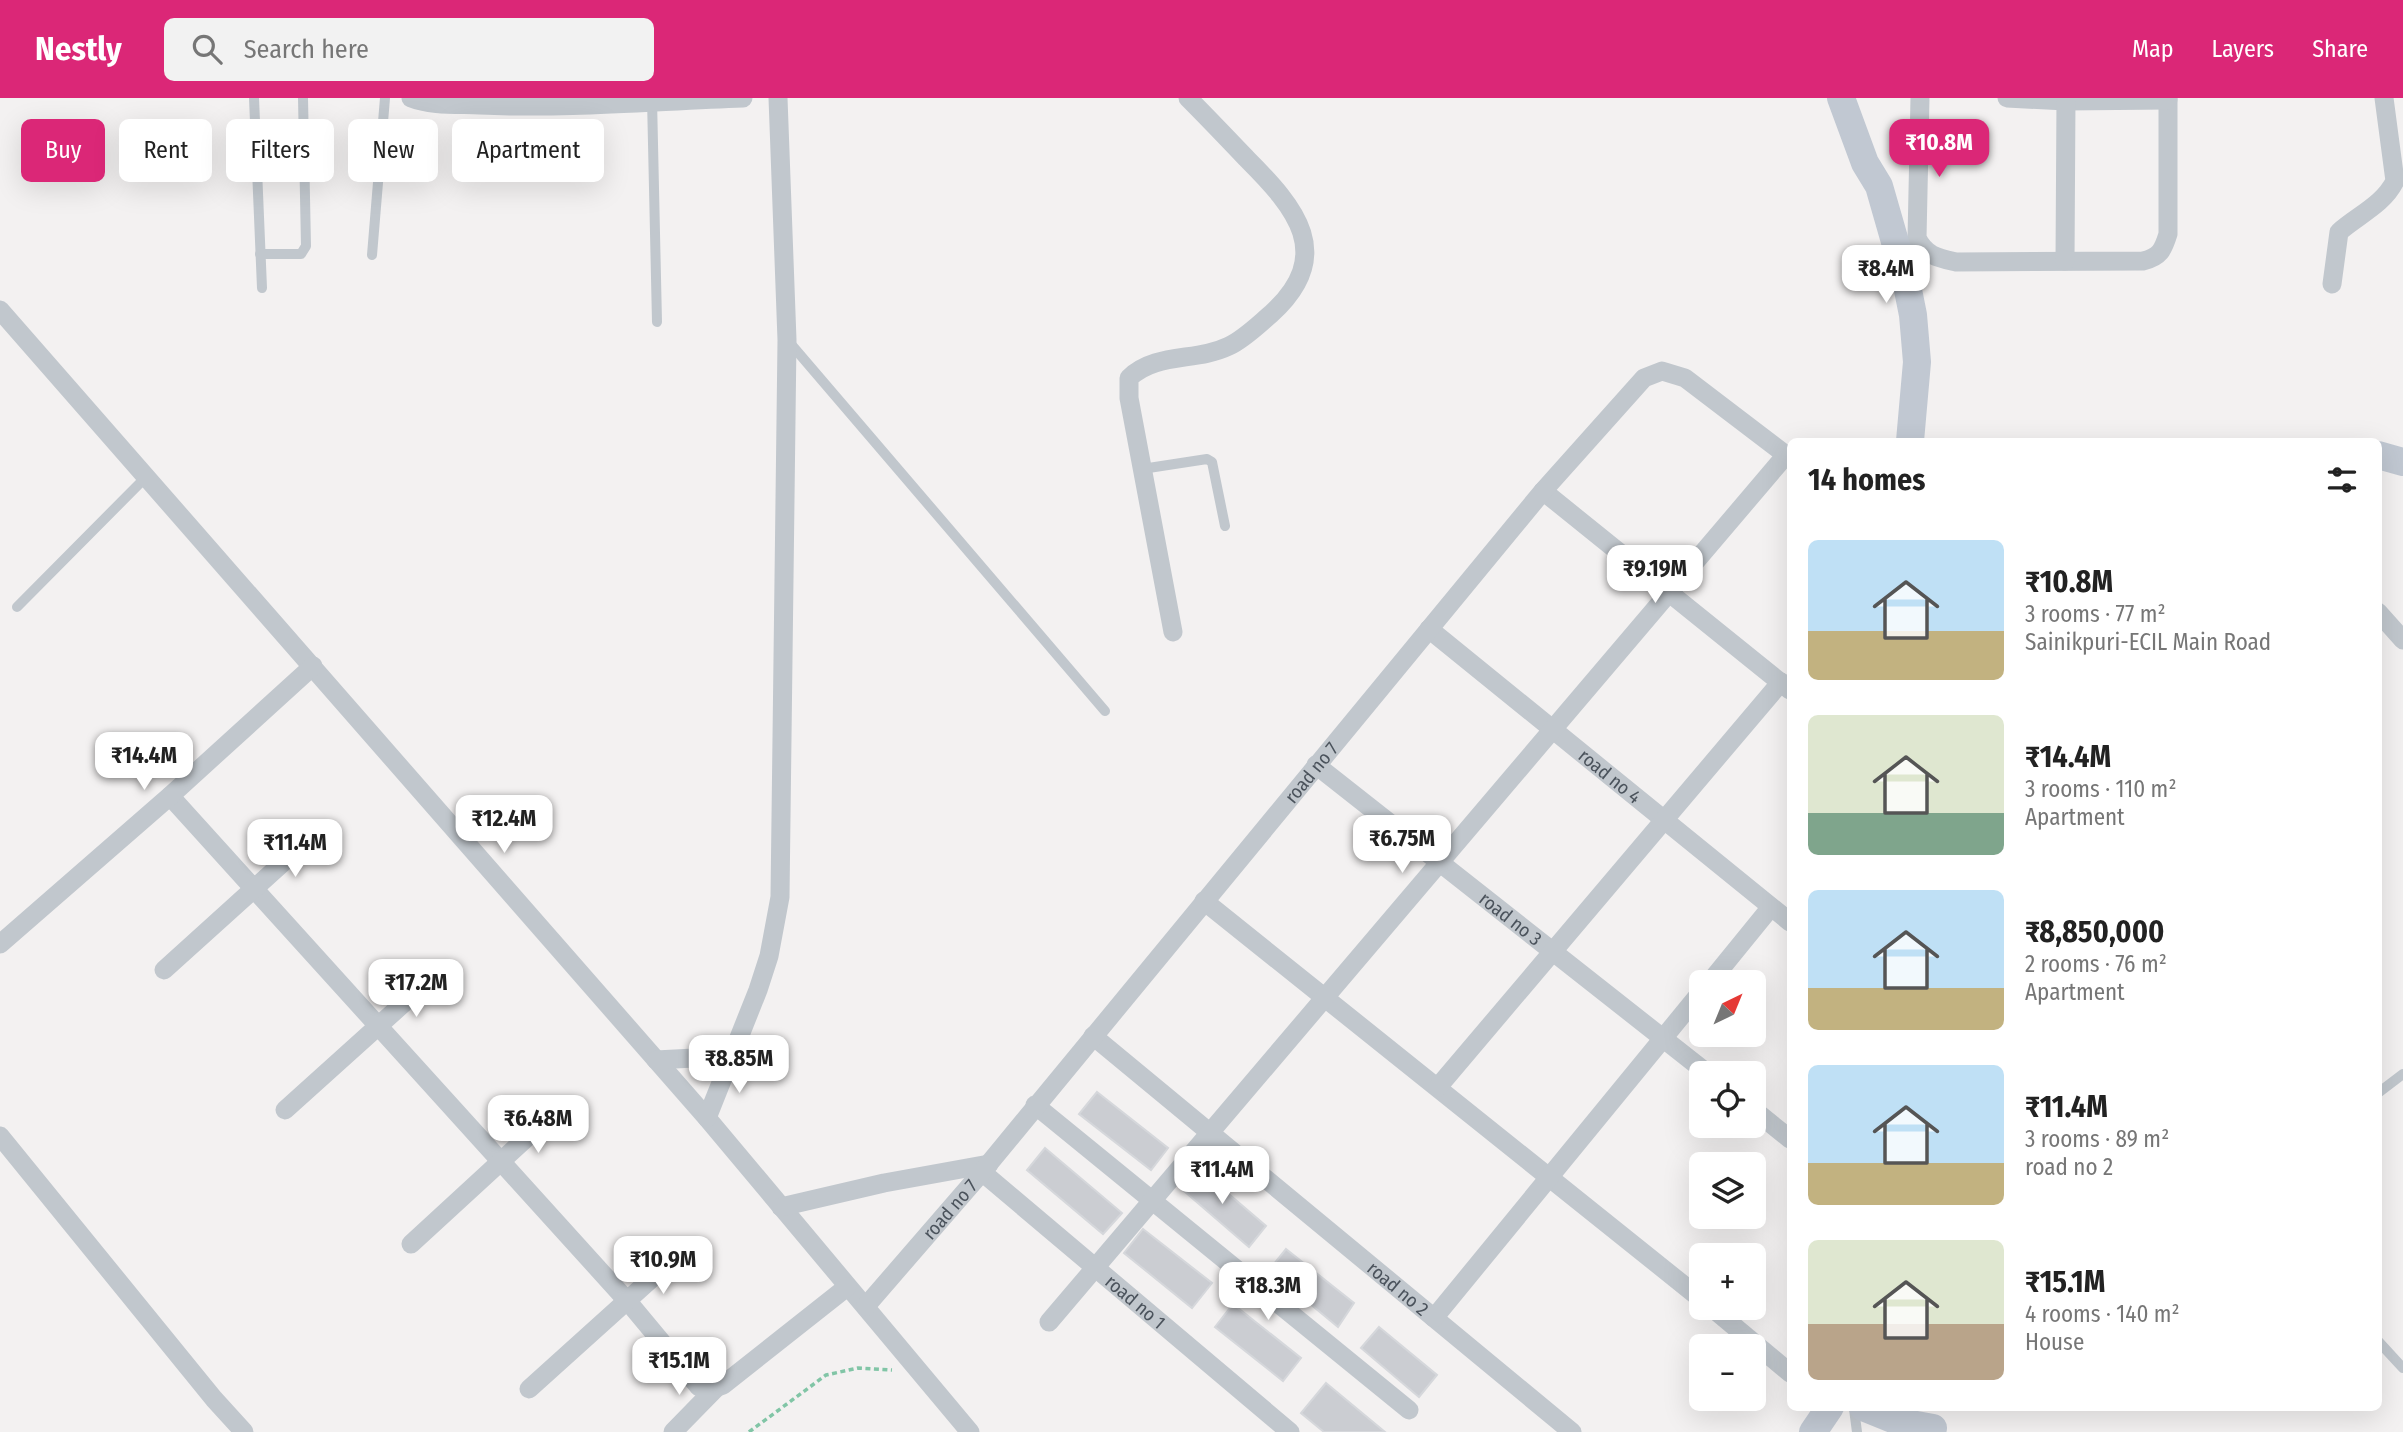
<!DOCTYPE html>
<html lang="en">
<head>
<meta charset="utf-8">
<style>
	body { margin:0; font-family:"Fira Sans Condensed",sans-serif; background:#f2f2f2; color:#222; height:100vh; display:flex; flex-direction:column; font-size:26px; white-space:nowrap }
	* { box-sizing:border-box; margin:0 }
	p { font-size:23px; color:#767676 }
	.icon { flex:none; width:38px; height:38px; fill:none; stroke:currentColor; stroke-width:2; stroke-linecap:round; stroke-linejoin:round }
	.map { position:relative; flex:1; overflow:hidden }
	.sheet { position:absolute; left:1787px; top:340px; width:595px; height:973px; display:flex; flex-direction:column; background:#fff; border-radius:10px; box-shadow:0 7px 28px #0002 }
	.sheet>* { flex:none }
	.hud { position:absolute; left:21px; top:21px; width:665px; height:63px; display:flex; gap:14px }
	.needle { width:46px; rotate:43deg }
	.controls { position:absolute; left:1689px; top:872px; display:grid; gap:14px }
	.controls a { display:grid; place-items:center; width:77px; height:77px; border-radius:10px; background:#fff; box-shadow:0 7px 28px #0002; font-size:35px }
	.price { position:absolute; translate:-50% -60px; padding:0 16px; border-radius:14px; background:#fff; color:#222; font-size:23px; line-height:46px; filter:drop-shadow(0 2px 4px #0008) }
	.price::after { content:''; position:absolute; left:50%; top:42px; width:21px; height:16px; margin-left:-10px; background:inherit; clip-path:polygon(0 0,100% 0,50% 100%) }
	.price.selected { background:#db2777; color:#fff }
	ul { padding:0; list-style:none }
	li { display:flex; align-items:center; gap:21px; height:175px; padding:0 21px }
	li span { display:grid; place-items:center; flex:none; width:196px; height:140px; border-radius:10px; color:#555 }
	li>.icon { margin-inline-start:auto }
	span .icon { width:84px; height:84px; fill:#fffc; stroke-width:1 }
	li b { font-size:30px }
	h2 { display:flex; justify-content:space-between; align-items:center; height:84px; padding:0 21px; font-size:30px }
	.pill { padding:0 24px; border-radius:10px; background:#fff; box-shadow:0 7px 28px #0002; font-size:24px; line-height:63px }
	.pill.selected { background:#db2777; color:#fff }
	header { display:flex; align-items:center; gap:42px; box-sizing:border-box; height:98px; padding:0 35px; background:#db2777; color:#fff }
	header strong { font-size:33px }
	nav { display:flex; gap:38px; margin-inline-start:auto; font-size:24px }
	.search { width:490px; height:63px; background:#f2f2f2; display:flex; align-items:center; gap:18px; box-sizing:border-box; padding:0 24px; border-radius:10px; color:#767676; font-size:26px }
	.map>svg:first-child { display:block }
</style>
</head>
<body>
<header>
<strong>Nestly</strong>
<div class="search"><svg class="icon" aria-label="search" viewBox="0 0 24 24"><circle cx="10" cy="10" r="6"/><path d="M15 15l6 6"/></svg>Search here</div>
<nav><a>Map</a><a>Layers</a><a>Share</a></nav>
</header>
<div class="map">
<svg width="2403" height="1334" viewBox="0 0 2403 1334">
	<rect width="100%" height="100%" fill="#f3f1f1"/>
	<g fill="#cbcdd2" stroke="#d5d7db" stroke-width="2">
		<polygon points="1097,994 1168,1050 1151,1072 1079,1016"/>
		<polygon points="1045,1050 1122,1115 1103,1136 1027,1072"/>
		<polygon points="1196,1068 1266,1128 1249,1149 1178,1088"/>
		<polygon points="1143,1131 1212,1185 1192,1210 1124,1155"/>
		<polygon points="1286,1151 1354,1205 1338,1229 1269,1172"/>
		<polygon points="1233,1206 1301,1260 1283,1283 1215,1229"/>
		<polygon points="1379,1229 1437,1277 1419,1299 1361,1250"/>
		<polygon points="1326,1285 1385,1334 1324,1334 1301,1315"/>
	</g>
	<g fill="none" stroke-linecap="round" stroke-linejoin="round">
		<polyline stroke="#81c5a6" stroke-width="3.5" stroke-dasharray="5 3.5" stroke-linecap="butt" points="749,1334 826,1277 858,1270 892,1272"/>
		<g stroke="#c1c7cd" stroke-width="10">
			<polyline points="254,0 262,190"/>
			<polyline points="652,1 657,224"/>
			<polyline points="256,57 305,55"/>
			<polyline points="260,156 301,156 306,148 303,0"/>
			<polyline points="372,157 385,0"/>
			<polyline points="790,245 1105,613"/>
			<polyline points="1142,371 1207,361 1212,364 1225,428"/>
			<polyline points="17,509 146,379"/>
			<polyline points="2378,995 2403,976"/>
			<polyline points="2378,1243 2403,1270"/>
			<polyline points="1854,1311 1857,1334"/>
		</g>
		<g stroke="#c1c7cd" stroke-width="19">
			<path d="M411,0C431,8 458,6 480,7C568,11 655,3 743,0"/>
			<path d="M1920,0L1917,140C1926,158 1938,160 1956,164L2143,163C2160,159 2163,152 2168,136V0"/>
			<polyline points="2007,0 2066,3 2168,2"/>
			<polyline points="2065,163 2066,0"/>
			<path d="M2332,186L2339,134C2358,117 2383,107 2395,83L2384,0"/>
			<polyline points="0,212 707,1020 970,1334"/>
			<polyline points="1543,393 1790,592"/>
			<polyline points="2378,514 2403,542"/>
			<path id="s1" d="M1429,531L1790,824"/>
			<path d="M1173,534L1129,300V280C1156,254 1196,264 1229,248C1244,241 1258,227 1271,216C1336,157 1296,110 1247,61C1227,40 1208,20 1188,0"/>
			<path id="s2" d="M1316,667L1707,975"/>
			<polyline points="170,698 630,1206 699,1289 709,1292 723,1287 847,1189"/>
			<polyline points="1204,803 1701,1201"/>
			<polyline points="0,846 170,698 313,568"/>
			<polyline points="164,872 309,741"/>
			<polyline points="1710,884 1771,809"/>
			<path id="s3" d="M1093,938L1572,1334"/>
			<polyline points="656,962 732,958"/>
			<polyline points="1438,989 1781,584"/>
			<polyline points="1035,1007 1409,1312"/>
			<polyline points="285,1012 426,885"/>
			<polyline points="1754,1012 1790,1041"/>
			<polyline points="707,1020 758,892 769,858 780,799 787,242 778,0"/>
			<polyline points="0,1038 214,1301 244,1334"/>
			<path id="s4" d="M982,1074L1290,1334"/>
			<polyline points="781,1109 884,1085 989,1066"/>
			<polyline points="411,1146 547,1021"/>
			<path id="s5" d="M866,1208L982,1074L1543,393L1644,280L1662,273L1685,280L1790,360"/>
			<polyline points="1711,1209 1790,1275"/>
			<polyline points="1434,1220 1701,894"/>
			<polyline points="1049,1224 1786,357"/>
			<polyline points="529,1291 671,1163"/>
			<polyline points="673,1334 715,1291"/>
		</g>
		<g stroke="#c1c8d2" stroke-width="28">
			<polyline points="1841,0 1865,65 1879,88 1906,182 1913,217 1917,264 1910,343"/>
			<polyline points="2378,357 2403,364"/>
			<polyline points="1863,1309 1900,1324 1933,1330"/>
			<polyline points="1813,1334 1830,1309"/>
		</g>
	</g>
	<g text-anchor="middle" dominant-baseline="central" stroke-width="7" stroke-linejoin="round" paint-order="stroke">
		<g font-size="19" fill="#4b535c" stroke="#fff">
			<text stroke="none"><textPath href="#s5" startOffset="695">road no 7</textPath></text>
			<text stroke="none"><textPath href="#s1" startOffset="233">road no 4</textPath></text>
			<text stroke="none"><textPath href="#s2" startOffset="248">road no 3</textPath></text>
			<text stroke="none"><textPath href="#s5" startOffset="128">road no 7</textPath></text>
			<text stroke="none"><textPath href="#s3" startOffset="396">road no 2</textPath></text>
			<text stroke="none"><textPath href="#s4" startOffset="201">road no 1</textPath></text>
		</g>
	</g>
</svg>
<div class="controls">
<a><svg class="needle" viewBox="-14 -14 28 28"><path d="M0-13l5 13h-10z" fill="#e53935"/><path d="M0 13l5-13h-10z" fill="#767676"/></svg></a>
<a><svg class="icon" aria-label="locate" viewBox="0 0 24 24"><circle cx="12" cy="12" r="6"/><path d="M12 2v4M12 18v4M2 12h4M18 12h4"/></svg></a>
<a><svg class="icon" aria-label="layers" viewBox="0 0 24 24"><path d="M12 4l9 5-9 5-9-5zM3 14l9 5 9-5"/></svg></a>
<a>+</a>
<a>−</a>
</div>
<b class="price selected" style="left:1939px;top:81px">₹10.8M</b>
<b class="price" style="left:1886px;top:207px">₹8.4M</b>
<b class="price" style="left:1655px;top:507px">₹9.19M</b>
<b class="price" style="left:144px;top:694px">₹14.4M</b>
<b class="price" style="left:504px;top:757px">₹12.4M</b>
<b class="price" style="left:1402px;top:777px">₹6.75M</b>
<b class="price" style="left:295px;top:781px">₹11.4M</b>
<b class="price" style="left:416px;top:921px">₹17.2M</b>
<b class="price" style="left:739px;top:997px">₹8.85M</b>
<b class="price" style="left:538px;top:1057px">₹6.48M</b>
<b class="price" style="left:1222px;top:1108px">₹11.4M</b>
<b class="price" style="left:663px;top:1198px">₹10.9M</b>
<b class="price" style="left:1268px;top:1224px">₹18.3M</b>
<b class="price" style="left:679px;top:1299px">₹15.1M</b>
<div class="hud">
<a class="pill selected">Buy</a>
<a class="pill">Rent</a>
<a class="pill">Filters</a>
<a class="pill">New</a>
<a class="pill">Apartment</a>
</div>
<section class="sheet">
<h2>14 homes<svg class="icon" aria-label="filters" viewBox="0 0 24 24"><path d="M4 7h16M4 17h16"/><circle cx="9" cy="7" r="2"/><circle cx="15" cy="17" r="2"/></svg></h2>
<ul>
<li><span style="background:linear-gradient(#bfe0f5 65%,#c2b280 0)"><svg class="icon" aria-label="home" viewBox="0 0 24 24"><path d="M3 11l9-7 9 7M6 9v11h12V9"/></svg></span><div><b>₹10.8M</b><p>3 rooms · 77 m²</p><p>Sainikpuri-ECIL Main Road</p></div></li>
<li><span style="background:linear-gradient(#dfe7d0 70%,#7fa58c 0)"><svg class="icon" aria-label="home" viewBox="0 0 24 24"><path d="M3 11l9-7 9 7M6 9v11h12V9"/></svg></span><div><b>₹14.4M</b><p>3 rooms · 110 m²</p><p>Apartment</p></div></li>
<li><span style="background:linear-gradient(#bfe0f5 70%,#c2b280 0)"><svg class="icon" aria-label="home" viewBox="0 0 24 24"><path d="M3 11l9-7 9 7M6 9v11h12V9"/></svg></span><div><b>₹8,850,000</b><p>2 rooms · 76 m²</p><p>Apartment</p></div></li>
<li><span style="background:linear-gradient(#bfe0f5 70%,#c2b280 0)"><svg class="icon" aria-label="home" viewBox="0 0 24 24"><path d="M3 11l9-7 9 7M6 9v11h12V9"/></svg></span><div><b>₹11.4M</b><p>3 rooms · 89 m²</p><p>road no 2</p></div></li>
<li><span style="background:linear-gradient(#dfe7d0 60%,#b9a48a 0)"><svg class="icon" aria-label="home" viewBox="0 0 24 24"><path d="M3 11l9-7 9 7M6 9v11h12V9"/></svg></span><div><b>₹15.1M</b><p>4 rooms · 140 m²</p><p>House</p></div></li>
</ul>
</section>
</div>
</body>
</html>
